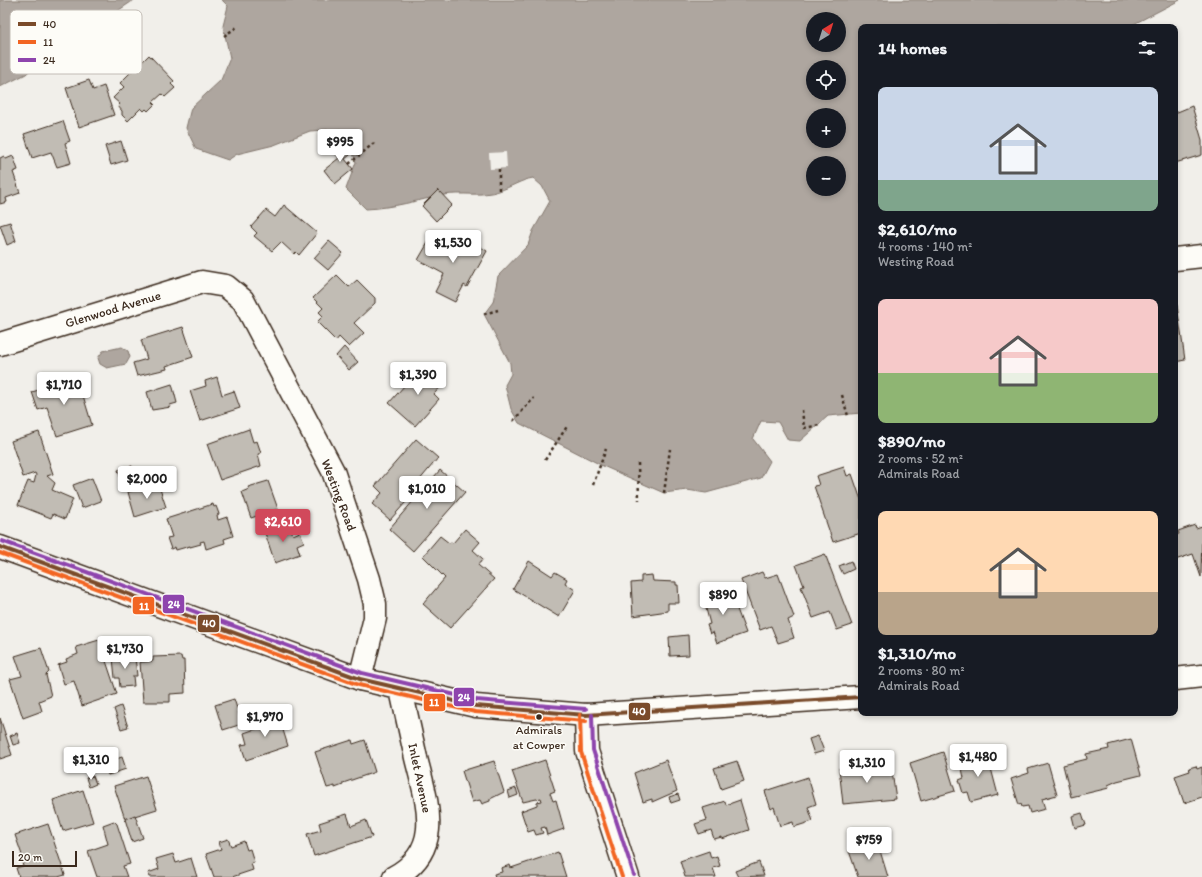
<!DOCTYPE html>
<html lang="en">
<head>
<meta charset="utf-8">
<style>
	body { margin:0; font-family:Itim,sans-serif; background:#20242c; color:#f1f3f6; height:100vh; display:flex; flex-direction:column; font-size:15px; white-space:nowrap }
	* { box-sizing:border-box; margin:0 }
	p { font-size:13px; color:#9ea1a6 }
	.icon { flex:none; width:22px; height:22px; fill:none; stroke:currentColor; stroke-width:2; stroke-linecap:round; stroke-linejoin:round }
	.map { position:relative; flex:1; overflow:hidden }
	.side { position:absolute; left:858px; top:24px; width:320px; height:692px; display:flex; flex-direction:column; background:#171b24; border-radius:8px; box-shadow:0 2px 6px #0003 }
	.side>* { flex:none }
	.needle { width:26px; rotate:38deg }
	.buttons { position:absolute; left:806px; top:12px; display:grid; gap:8px }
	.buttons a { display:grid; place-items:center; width:40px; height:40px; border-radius:50%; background:#171b24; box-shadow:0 2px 6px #0003; font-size:20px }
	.scale { position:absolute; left:12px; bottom:10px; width:65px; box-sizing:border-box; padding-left:4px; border:2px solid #3b2a1e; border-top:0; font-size:11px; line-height:14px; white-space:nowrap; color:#3b2a1e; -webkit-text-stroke:3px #fdfcf7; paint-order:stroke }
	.price { position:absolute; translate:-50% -34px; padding:0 9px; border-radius:4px; background:#fff; color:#222; font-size:13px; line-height:26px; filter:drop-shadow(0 1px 2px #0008) }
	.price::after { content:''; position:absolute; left:50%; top:24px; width:12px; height:9px; margin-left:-6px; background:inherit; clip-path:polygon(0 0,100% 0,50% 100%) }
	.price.active { background:#d1495b; color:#fff }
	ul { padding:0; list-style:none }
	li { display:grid; align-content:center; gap:8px; height:212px; padding:0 20px }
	li span { display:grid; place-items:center; height:124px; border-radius:8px; color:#555 }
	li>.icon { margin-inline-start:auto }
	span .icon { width:72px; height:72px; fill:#fffc; stroke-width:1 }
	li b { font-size:17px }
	h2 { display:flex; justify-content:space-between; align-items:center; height:48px; padding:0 20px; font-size:17px }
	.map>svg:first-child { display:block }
</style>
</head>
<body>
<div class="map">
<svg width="1202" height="877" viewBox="0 0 1202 877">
	<rect width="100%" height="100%" fill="#f1efea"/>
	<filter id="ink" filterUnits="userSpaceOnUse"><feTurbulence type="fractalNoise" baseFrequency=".025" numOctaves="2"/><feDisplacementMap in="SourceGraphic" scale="8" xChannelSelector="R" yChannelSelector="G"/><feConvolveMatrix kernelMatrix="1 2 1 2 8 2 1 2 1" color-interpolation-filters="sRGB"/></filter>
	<g filter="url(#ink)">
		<g fill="#aea69f" stroke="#80746b" fill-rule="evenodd">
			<polygon points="0,0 134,0 92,28 68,22 59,29 56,46 26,74 0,87"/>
			<path d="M222,0H1180L1128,27H861V413L828,416L800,441L788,440L778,422L761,421L753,439L770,461L761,478L706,493L687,490L664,493L603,466L519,423L511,409L505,385L511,374L510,363L484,314L493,302L498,276L528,245L533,231L550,201L542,186L533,178C521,180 511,187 499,191C482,197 462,192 444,195C418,200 393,208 366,209L346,189L356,162L349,142L341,129L310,131L274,145L237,154L228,160L196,149L186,128L191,108L221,80L230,58L223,26L228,6ZM813,19H839V45H813ZM813,67H839V93H813ZM813,115H839V141H813ZM813,163H839V189H813Z"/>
			<polygon points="122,347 128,351 130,357 126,364 107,368 100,364 98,358 103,351"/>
		</g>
		<polygon fill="#f1efea" points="506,152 507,168 490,169 489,153"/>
		<g fill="#c1bcb4" stroke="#3b2a1e">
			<polygon points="149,55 174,81 171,84 175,88 165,97 162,94 153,102 155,104 148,111 146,109 144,111 141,108 128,121 122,115 122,111 118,106 120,104 113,98 124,87 120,83 135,68 138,71 142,68 139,65"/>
			<polygon points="89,80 93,90 104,86 114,115 79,127 66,88"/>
			<polygon points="1192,106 1202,140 1202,155 1175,163 1175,113"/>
			<polygon points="63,121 70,141 65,143 71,163 57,167 51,152 32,158 24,134"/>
			<polygon points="345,138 350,155 345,159 353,169 335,184 324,170 339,158 334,151 338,148 335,145"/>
			<polygon points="121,141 127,160 111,165 105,146"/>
			<polygon points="4,156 6,159 13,156 18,170 13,172 20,193 6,198 7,202 0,204 0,158"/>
			<polygon points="438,190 452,205 436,221 422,206"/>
			<polygon points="284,205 317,233 299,255 296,252 294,254 281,242 272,251 254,236 257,233 251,227 266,210 275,217"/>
			<polygon points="10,222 16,241 7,245 0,225"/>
			<polygon points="442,232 462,246 466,238 487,251 467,287 464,285 455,302 435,292 444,274 418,260 429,241 435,244"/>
			<polygon points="329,241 343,253 328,270 314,258"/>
			<polygon points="337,275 349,287 357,280 375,298 375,303 354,323 364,333 349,347 339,337 336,341 317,322 323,316 319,312 323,308 313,298"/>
			<polygon points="1177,305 1185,360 1175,362 1175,306"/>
			<polygon points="183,327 193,357 166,366 167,369 137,376 133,363 147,359 141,340"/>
			<polygon points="344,347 358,362 349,370 336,356"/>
			<polygon points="428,365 446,381 434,394 439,399 415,426 389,403 413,376 416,379"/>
			<polygon points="217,377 222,395 234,391 240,408 200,421 190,391 206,386 205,381"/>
			<polygon points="78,379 92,425 57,436 47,407 38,410 32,392 42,389 41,387 60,381 61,384"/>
			<polygon points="172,384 177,403 170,405 171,407 152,410 147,392"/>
			<polygon points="249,429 253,442 257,441 261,453 258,454 261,466 220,480 207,444"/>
			<polygon points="39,432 53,474 47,476 55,483 52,490 73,499 65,519 53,514 51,518 18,505 28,481 34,483 36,475 35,473 23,477 11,441"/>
			<polygon points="416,439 438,458 418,482 421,485 390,520 372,504 382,493 375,486"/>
			<polygon points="132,466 137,481 123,486 118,470"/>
			<polygon points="844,467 847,476 852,474 861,500 861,533 833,542 814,486 819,485 816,476"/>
			<polygon points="440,470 465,492 413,551 389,529"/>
			<polygon points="92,478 101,501 82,508 73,485"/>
			<polygon points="268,481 278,509 251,518 242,492 249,489 248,487"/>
			<polygon points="158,483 166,507 135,517 128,492"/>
			<polygon points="213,504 214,507 216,506 219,514 217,515 218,520 227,517 233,536 224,539 225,543 206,549 204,541 200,542 201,544 190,547 190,546 176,550 175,547 171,549 167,538 172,537 166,519"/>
			<polygon points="273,524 275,531 290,526 293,535 300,532 304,542 297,545 300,554 275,563 263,527"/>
			<polygon points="1195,525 1196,528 1202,526 1201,577 1193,554 1175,560 1175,535 1179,534 1178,531"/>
			<polygon points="465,529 480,542 473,550 483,559 478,565 494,579 450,628 423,604 445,578 423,556 440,536 449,543 451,542 453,543"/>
			<polygon points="825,554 852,625 837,630 830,612 813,618 801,587 804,586 796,565"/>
			<polygon points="529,561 552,576 555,572 567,579 565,583 575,590 559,617 513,589"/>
			<polygon points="851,561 854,569 843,574 839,566"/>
			<polygon points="762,572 765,578 778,574 794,617 788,620 794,638 778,643 771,626 760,630 741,580"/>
			<polygon points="652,575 653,581 676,582 676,585 678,585 679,603 668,603 668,611 633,616 631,583 641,582 641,576"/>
			<polygon points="729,588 746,633 717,643 713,632 710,634 707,625 710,624 703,597"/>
			<polygon points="688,635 689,655 670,656 669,637"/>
			<polygon points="99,640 117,694 82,706 74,681 64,684 58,665 67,662 66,659 78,654 76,647"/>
			<polygon points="41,648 49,672 46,675 51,696 39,701 42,711 23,718 10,679 22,676 15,656"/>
			<polygon points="135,656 137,676 133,676 134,686 120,687 119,678 115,678 113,658"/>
			<polygon points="181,656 182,660 184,660 185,693 170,694 170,702 143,702 140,662 153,661 153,657"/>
			<polygon points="234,699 242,724 223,730 215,705"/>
			<polygon points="121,706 128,727 121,729 114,709"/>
			<polygon points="278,714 288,746 246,760 241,745 247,744 244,733 261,727 259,722 264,720 264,718"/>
			<polygon points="0,718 12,755 0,759"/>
			<polygon points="17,733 20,743 13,745 10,736"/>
			<polygon points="818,736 824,751 814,754 809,739"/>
			<polygon points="1131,739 1141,775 1117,781 1108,785 1109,788 1071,797 1063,765 1087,759 1086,754 1109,749 1108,745"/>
			<polygon points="352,740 353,744 365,740 375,772 343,783 343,785 335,788 335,786 327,788 315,752"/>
			<polygon points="943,752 955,791 921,801 910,763"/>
			<polygon points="987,753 998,795 971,802 968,792 963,793 959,780 964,778 960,759"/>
			<polygon points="122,757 126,769 108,775 104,763"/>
			<polygon points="545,760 555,791 550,793 553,801 556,800 564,829 547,835 545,827 541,828 543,833 536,835 534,830 528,832 521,811 537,805 537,802 542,801 541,798 523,802 512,771"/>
			<polygon points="666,760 677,791 652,802 652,799 643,802 634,773"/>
			<polygon points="494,761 504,792 490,799 490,801 482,804 480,800 472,802 462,771"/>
			<polygon points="737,761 744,781 721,789 714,768"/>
			<polygon points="1048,763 1057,795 1042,799 1045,809 1030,813 1028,806 1022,807 1021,804 1019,805 1011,779 1029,773 1028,769"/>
			<polygon points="891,765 896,799 843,804 839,768"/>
			<polygon points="1196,766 1197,769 1202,767 1202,797 1184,803 1175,776 1190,771 1189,768"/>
			<polygon points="93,776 96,784 89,787 86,778"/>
			<polygon points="146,776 157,809 125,819 114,786"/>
			<polygon points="808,777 816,804 808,807 813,821 794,827 793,822 780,826 774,807 771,809 765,791"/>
			<polygon points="516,788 518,795 510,798 508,791"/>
			<polygon points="83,790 93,822 63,831 53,800"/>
			<polygon points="678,794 680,800 671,803 669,797"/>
			<polygon points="740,800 749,830 722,839 722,837 714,839 711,830 699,834 695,824 707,820 703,808 725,801 726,805"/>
			<polygon points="1082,813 1086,825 1075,828 1072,816"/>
			<polygon points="347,814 351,826 366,820 372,837 314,856 307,834 321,830 319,823"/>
			<polygon points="135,815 143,838 132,842 125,819"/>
			<polygon points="114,821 117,824 130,864 123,866 127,877 97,877 88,851 108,844 103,825"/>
			<polygon points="48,824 65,875 58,877 19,877 16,868 23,866 20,856 22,855 15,835"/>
			<polygon points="228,839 231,846 244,841 247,850 250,849 254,862 251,863 253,870 232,877 214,877 206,854 221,849 219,842"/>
			<polygon points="877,841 888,877 858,877 849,851"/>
			<polygon points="709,851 711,858 717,856 720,866 713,868 716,877 685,877 680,861"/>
			<polygon points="558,852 566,877 495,877 494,874 502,872 501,868 510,865 511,868"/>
			<polygon points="173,854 176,863 191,858 197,877 150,877 148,873 159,869 156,859"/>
			<polygon points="759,862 764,876 738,877 735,871"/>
		</g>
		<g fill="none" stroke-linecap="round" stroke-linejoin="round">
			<g stroke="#3b2a1e" stroke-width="25">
				<g id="minor">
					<polyline points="1175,259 1202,256"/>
					<polyline points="0,344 202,282 226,286 243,300 333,471 369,579 375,604 375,618 360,679"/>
					<polyline points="586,715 587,751 628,877"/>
					<path d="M394,877C445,850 427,803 416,758C411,736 406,713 401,690"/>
				</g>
			</g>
			<g stroke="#3b2a1e" stroke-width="25">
				<g id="major">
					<polyline points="0,547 360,679 476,706 586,715 861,697"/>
					<polyline points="1175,679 1202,676"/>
				</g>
			</g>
			<g stroke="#3b2a1e" stroke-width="2.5" stroke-dasharray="3 3" stroke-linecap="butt">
				<polyline points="47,32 55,46"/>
				<polyline points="224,36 237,27"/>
				<polyline points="16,53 29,72"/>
				<polyline points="349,164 374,143"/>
				<polyline points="499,169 499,192"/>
				<polyline points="484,314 498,310"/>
				<polyline points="842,395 848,416"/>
				<polyline points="802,410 804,428 820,425"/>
				<polyline points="513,421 534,398"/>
				<polyline points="545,460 568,425"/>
				<polyline points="638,463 639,500"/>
				<polyline points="593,485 606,449"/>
				<polyline points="664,493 670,449"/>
			</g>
			<use href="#minor" stroke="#fdfcf7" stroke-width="22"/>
			<use href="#major" stroke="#fdfcf7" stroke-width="22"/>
			<g stroke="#fdfcf7" stroke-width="7">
				<polyline id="bus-1" points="0,547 360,679 476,706 586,715 861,697"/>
			</g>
			<g stroke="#fdfcf7" stroke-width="7">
				<g id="bus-2">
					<polyline points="0,553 359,685 475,712 586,721"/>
					<polyline points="580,715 581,752 622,877"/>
				</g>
			</g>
			<g stroke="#fdfcf7" stroke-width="7">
				<g id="bus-3">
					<polyline points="2,541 362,673 477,700 586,709"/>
					<polyline points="592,715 593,750 634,875"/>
				</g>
			</g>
			<use href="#bus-1" stroke="#7a4b2a" stroke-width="4"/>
			<use href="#bus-2" stroke="#f26522" stroke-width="4"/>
			<use href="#bus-3" stroke="#8e44ad" stroke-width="4"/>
		</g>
	</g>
	<circle fill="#3b2a1e" stroke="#fdfcf7" stroke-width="1.5" cx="539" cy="717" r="3.5"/>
	<g text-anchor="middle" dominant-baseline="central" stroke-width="3" stroke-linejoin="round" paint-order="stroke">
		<g font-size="12" fill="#3b2a1e" stroke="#fdfcf7">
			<text x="539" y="730">Admirals<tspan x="539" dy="15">at Cowper</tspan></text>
		</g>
		<g font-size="13" fill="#3b2a1e" stroke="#fdfcf7">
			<text transform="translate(113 309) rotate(-17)">Glenwood Avenue</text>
			<text transform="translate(339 495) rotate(69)">Westing Road</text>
			<text transform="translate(420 778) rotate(78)">Inlet Avenue</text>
		</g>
	</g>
	<rect x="10" y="10" width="132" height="64" rx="6" fill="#fdfcf7" stroke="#c3bdb6" stroke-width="1"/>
	<rect x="18" y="22" width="18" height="4" fill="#7a4b2a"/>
	<rect x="18" y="40" width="18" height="4" fill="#f26522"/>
	<rect x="18" y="58" width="18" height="4" fill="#8e44ad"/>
	<g font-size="11" fill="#3b2a1e">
		<text x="43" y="28">40</text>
		<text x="43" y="46">11</text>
		<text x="43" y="64">24</text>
	</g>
	<g stroke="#fdfcf7" stroke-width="1.5">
		<rect x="162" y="594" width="23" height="20" rx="4" fill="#8e44ad"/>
		<rect x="132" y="596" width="23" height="19" rx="4" fill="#f26522"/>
		<rect x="197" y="614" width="23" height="19" rx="4" fill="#7a4b2a"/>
		<rect x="453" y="687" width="22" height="20" rx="4" fill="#8e44ad"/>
		<rect x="423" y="693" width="23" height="19" rx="4" fill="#f26522"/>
		<rect x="628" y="702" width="23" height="19" rx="4" fill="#7a4b2a"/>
	</g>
	<g font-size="11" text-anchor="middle" font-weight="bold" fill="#fff">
		<text x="174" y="608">24</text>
		<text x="144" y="610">11</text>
		<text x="209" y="627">40</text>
		<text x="464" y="701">24</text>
		<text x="434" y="706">11</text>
		<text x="639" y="715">40</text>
	</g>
</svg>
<div class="buttons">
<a><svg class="needle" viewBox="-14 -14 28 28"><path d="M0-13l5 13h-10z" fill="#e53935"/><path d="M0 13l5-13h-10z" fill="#9ea1a6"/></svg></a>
<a><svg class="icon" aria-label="locate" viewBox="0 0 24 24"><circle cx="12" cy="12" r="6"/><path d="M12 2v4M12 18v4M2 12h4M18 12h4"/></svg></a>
<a>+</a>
<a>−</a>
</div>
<div class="scale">20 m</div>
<b class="price" style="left:340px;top:163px">$995</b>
<b class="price" style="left:453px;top:264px">$1,530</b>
<b class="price" style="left:418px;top:396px">$1,390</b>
<b class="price" style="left:64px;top:406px">$1,710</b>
<b class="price" style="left:147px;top:500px">$2,000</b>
<b class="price" style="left:427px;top:510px">$1,010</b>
<b class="price active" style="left:283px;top:543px">$2,610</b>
<b class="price" style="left:723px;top:616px">$890</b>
<b class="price" style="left:125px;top:670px">$1,730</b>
<b class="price" style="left:265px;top:738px">$1,970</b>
<b class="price" style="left:978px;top:778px">$1,480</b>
<b class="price" style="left:91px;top:781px">$1,310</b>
<b class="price" style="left:867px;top:784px">$1,310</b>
<b class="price" style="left:869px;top:861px">$759</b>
<section class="side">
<h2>14 homes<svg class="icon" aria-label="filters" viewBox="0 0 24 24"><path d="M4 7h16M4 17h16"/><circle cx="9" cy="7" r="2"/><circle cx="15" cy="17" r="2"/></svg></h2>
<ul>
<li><span style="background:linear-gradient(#c9d6e8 75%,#7fa58c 0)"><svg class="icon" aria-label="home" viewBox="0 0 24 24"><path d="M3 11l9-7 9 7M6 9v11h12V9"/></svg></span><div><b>$2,610/mo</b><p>4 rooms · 140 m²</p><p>Westing Road</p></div></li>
<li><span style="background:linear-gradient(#f6c9c9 60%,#8fb573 0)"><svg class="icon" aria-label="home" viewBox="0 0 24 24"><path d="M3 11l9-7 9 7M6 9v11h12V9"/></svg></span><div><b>$890/mo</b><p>2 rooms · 52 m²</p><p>Admirals Road</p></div></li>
<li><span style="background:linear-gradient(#ffd9b3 65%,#b9a48a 0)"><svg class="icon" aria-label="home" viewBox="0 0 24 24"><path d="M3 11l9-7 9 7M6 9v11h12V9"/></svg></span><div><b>$1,310/mo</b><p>2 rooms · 80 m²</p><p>Admirals Road</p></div></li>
</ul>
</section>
</div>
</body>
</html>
